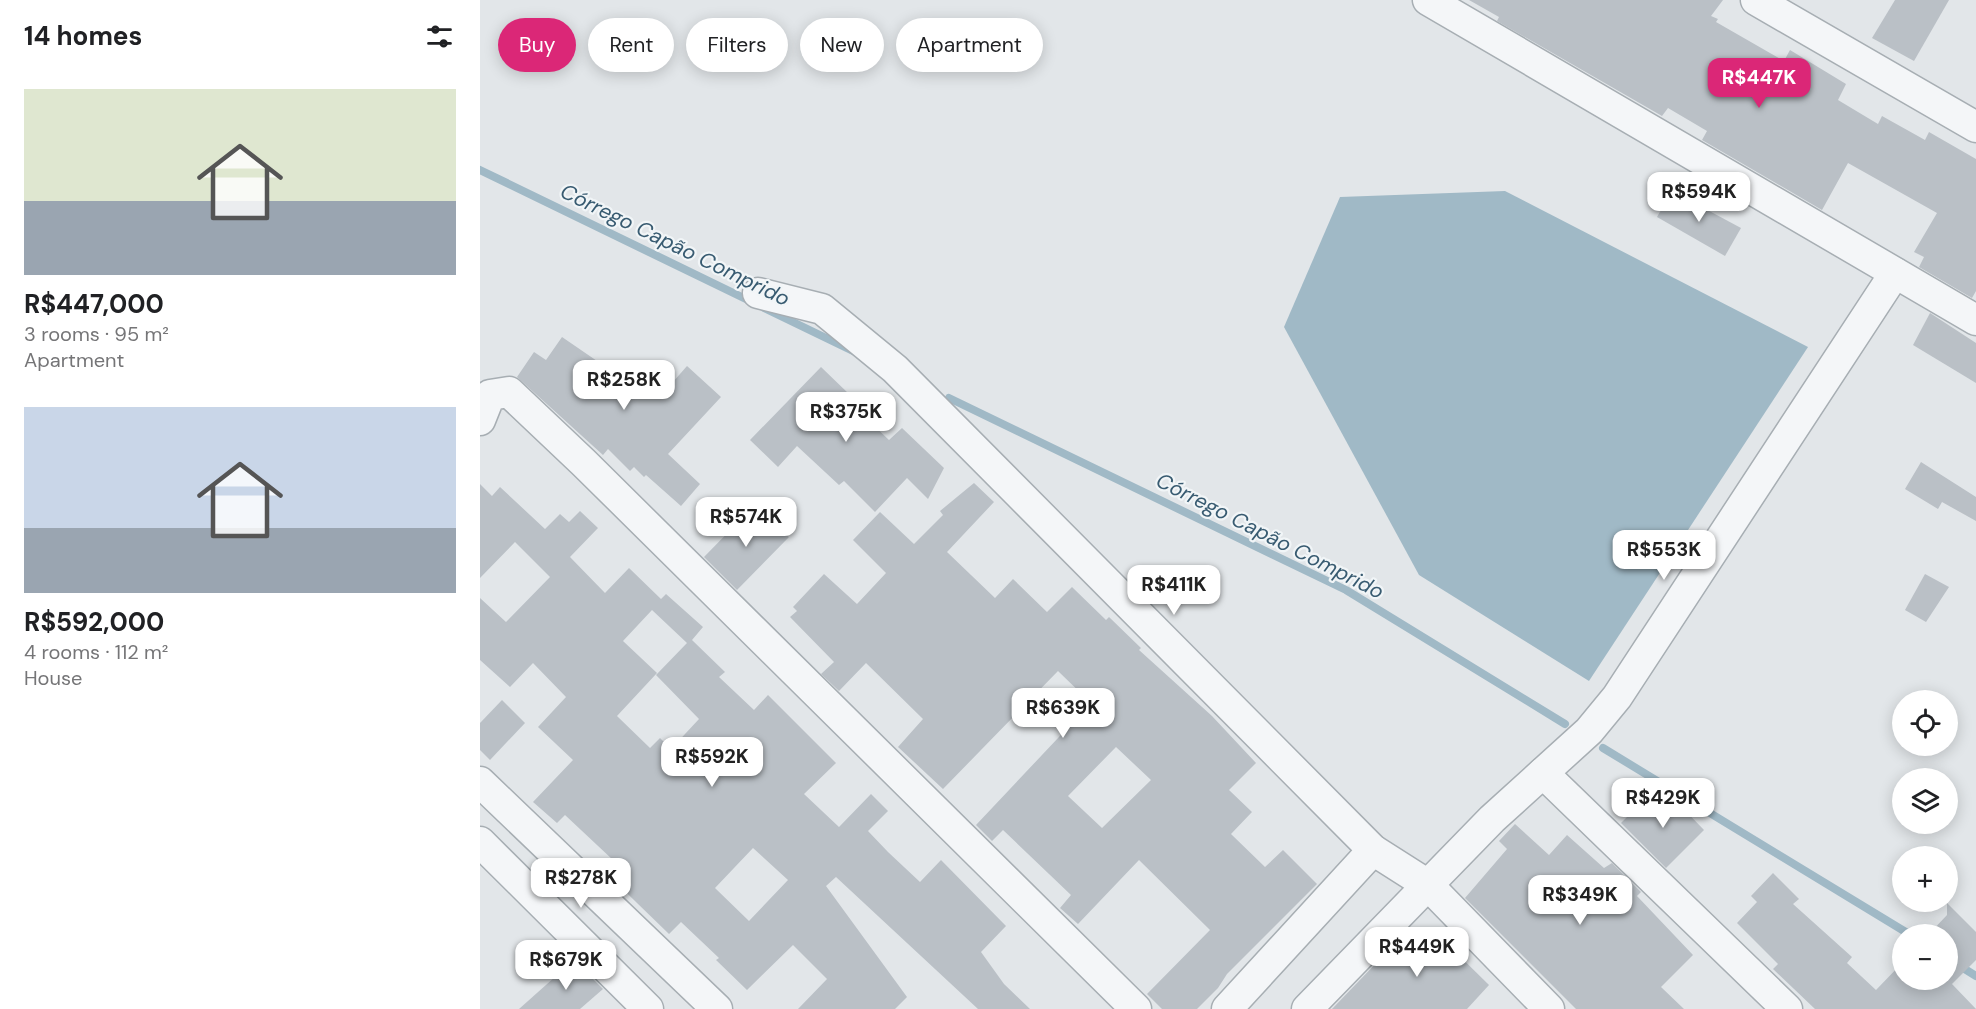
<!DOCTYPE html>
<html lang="en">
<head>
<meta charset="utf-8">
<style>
	body { margin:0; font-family:"DM Sans",sans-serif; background:#f2f2f2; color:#202124; height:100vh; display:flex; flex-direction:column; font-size:22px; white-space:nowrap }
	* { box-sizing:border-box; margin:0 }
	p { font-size:20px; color:#757577 }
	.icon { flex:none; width:33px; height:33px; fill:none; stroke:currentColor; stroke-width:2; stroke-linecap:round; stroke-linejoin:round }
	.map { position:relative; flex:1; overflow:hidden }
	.details { display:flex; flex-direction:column; background:#fff; width:480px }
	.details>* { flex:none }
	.guide { position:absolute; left:18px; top:18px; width:570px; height:54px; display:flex; gap:12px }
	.tools { position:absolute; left:1412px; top:690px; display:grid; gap:12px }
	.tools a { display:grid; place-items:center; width:66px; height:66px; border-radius:50%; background:#fff; box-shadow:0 3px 15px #0003; font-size:30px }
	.price { position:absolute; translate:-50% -51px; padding:0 14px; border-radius:12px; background:#fff; color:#222; font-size:20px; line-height:39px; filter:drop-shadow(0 2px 3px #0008) }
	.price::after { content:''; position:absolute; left:50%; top:36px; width:18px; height:14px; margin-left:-9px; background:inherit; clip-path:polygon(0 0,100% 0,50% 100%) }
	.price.selected { background:#db2777; color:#fff }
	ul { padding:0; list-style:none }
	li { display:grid; align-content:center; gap:12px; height:318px; padding:0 24px }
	li span { display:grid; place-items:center; height:186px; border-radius:0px; color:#555 }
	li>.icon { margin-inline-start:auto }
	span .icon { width:108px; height:108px; fill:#fffc; stroke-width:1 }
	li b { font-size:26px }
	h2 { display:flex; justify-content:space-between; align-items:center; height:72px; padding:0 24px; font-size:26px }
	.pill { padding:0 21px; border-radius:27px; background:#fff; box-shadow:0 3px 15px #0003; font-size:21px; line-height:54px }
	.pill.selected { background:#db2777; color:#fff }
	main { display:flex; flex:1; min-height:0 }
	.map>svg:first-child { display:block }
</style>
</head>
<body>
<main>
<section class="details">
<h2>14 homes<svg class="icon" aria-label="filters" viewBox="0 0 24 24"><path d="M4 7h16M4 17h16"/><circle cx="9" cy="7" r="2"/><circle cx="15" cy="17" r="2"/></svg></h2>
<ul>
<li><span style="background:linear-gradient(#dfe7d0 60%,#9aa5b1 0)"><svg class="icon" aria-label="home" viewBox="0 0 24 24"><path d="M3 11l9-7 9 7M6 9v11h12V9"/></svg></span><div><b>R$447,000</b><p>3 rooms · 95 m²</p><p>Apartment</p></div></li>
<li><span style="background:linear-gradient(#c9d6e8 65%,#9aa5b1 0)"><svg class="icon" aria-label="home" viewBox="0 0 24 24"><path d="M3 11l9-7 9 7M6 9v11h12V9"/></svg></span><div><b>R$592,000</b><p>4 rooms · 112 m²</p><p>House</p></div></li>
</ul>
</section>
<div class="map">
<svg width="1496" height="1009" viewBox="0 0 1496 1009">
	<rect width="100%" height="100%" fill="#e2e6e9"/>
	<polygon fill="#a0b9c6" points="1025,191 1328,347 1109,681 939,575 804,327 860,197"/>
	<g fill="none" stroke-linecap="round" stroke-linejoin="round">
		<g stroke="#a0b9c6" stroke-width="8">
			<polyline points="0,170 272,302"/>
			<polyline points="284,308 375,352"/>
			<polyline points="469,398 866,590 1085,724"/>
			<polyline points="1123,748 1429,934"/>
			<polyline points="1467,958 1496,976"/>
		</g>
	</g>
	<g fill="#bac0c6" fill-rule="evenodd">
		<polygon points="989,0 1243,0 1231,16 1238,19 1236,22 1304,61 1310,50 1366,84 1358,100 1398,124 1402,116 1445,140 1449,132 1496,159 1496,291 1492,298 1439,267 1444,257 1434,252 1457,213 1368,163 1342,210 1222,140 1227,131 1188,108 1182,116 1017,21 1019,17"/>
		<polygon points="1415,0 1469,0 1434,61 1392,38"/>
		<polygon points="1192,191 1261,228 1245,256 1177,217"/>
		<polygon points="1450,313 1496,343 1496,383 1433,345"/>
		<polygon points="82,337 136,374 141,369 161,388 178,368 193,382 207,366 241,397 188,454 220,484 201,506 166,475 164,477 154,467 150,471 128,449 123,455 37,377 54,352 66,360"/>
		<polygon points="341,367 369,394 365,398 409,440 422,428 464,468 448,499 427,478 395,512 364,481 359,485 317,446 298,467 270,440"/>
		<polygon points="1441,462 1496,497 1496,521 1462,502 1458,509 1425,489"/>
		<path d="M494,483L514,502L467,552L515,598L533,579L567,612L592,587L626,620L629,617L661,648L659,650L732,716L776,763L749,790L772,812L751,834L785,867L803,850L837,884L747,974L738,988L717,1009H682L667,994L730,930L659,860L598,924L580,908L591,895L523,830L512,841L496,825L611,703L578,671L463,789L418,747L443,719L386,663L359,691L341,674L354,662L310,617L317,611L313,607L344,574L377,604L406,573L373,540L400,512L434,544L463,515L460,511ZM636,747L671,780L622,828L588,796Z"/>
		<path d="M0,484L12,496L20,487L65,529L80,514L89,522L100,511L118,528L90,557L125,593L149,568L181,599L186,594L223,627L212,640L245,672L239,677L274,710L288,695L356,763L324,794L359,827L391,794L408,811L388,831L408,852L440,882L461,860L526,926L501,952L524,984L550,1009H498L356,877L346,886L427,997L415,1009H318L347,979L313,945L267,990L236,960L239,958L201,922L189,934L123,870L133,860L85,815L77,823L53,802L93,760L58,727L86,697L53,663L30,687L0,660V598L26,622L70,577L35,542L0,578ZM172,610L207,643L176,675L219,719L191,749L180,738L170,748L137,716L177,673L143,641ZM273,848L308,880L269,921L235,888Z"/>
		<polygon points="279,508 309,537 257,590 224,557 269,511 272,515"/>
		<polygon points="1445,574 1469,587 1446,622 1425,610"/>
		<polygon points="22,700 45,723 10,760 0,750 0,723"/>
		<polygon points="1191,796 1224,830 1186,868 1141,823 1167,797 1178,808"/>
		<polygon points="1035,824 1069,855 1087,835 1124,868 1132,863 1161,892 1157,896 1213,955 1181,987 1204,1009 1096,1009 985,898 1027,849 1019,841"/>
		<polygon points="1293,873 1319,899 1313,904 1372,957 1367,963 1396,990 1422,963 1422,980 1467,980 1467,934 1449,934 1467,915 1467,903 1496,932 1496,960 1472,984 1496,1009 1335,1009 1293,969 1298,964 1257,923 1277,902 1271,896"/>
		<polygon points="952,929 1009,985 987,1009 852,1009 928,930"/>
		<polygon points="94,960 123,989 100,1009 39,1009"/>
	</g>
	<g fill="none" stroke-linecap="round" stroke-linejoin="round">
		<g stroke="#a7aeb3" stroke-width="33">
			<g id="street">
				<polyline points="948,0 1496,320"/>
				<polyline points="1276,0 1496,127"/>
				<polyline points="278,293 342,309 415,369 893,850 948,885 1069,1009"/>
				<polyline points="0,420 10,395 29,392 104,463 656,1009"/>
				<polyline points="1063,773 1307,1009"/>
				<polyline points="0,782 237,1009"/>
				<polyline points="0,842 168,1009"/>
				<polyline points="747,1009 893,850"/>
				<polyline points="827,1009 1012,819 1109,731 1137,697 1415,273"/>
			</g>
		</g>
		<use href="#street" stroke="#f4f6f8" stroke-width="30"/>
	</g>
	<g text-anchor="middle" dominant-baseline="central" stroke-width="4.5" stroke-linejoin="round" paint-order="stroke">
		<g font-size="21" font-style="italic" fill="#385b71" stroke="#f1f5f7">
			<text transform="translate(195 245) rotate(26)">Córrego Capão Comprido</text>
			<text transform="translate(790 536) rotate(27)">Córrego Capão Comprido</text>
		</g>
	</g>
</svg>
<div class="tools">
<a><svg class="icon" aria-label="locate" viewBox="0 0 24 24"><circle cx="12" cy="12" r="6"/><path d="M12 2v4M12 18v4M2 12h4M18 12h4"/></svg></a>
<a><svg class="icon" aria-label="layers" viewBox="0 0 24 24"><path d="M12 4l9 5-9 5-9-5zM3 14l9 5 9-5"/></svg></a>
<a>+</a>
<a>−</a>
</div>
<b class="price selected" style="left:1279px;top:109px">R$447K</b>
<b class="price" style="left:1219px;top:223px">R$594K</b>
<b class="price" style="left:144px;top:411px">R$258K</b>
<b class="price" style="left:366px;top:443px">R$375K</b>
<b class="price" style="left:266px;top:548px">R$574K</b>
<b class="price" style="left:1184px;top:581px">R$553K</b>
<b class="price" style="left:694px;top:616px">R$411K</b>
<b class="price" style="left:583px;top:739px">R$639K</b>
<b class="price" style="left:232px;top:788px">R$592K</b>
<b class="price" style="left:1183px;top:829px">R$429K</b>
<b class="price" style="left:101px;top:909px">R$278K</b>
<b class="price" style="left:1100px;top:926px">R$349K</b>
<b class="price" style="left:937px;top:978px">R$449K</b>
<b class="price" style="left:86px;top:991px">R$679K</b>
<div class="guide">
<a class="pill selected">Buy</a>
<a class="pill">Rent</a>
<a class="pill">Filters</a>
<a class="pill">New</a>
<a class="pill">Apartment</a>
</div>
</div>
</main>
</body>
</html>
